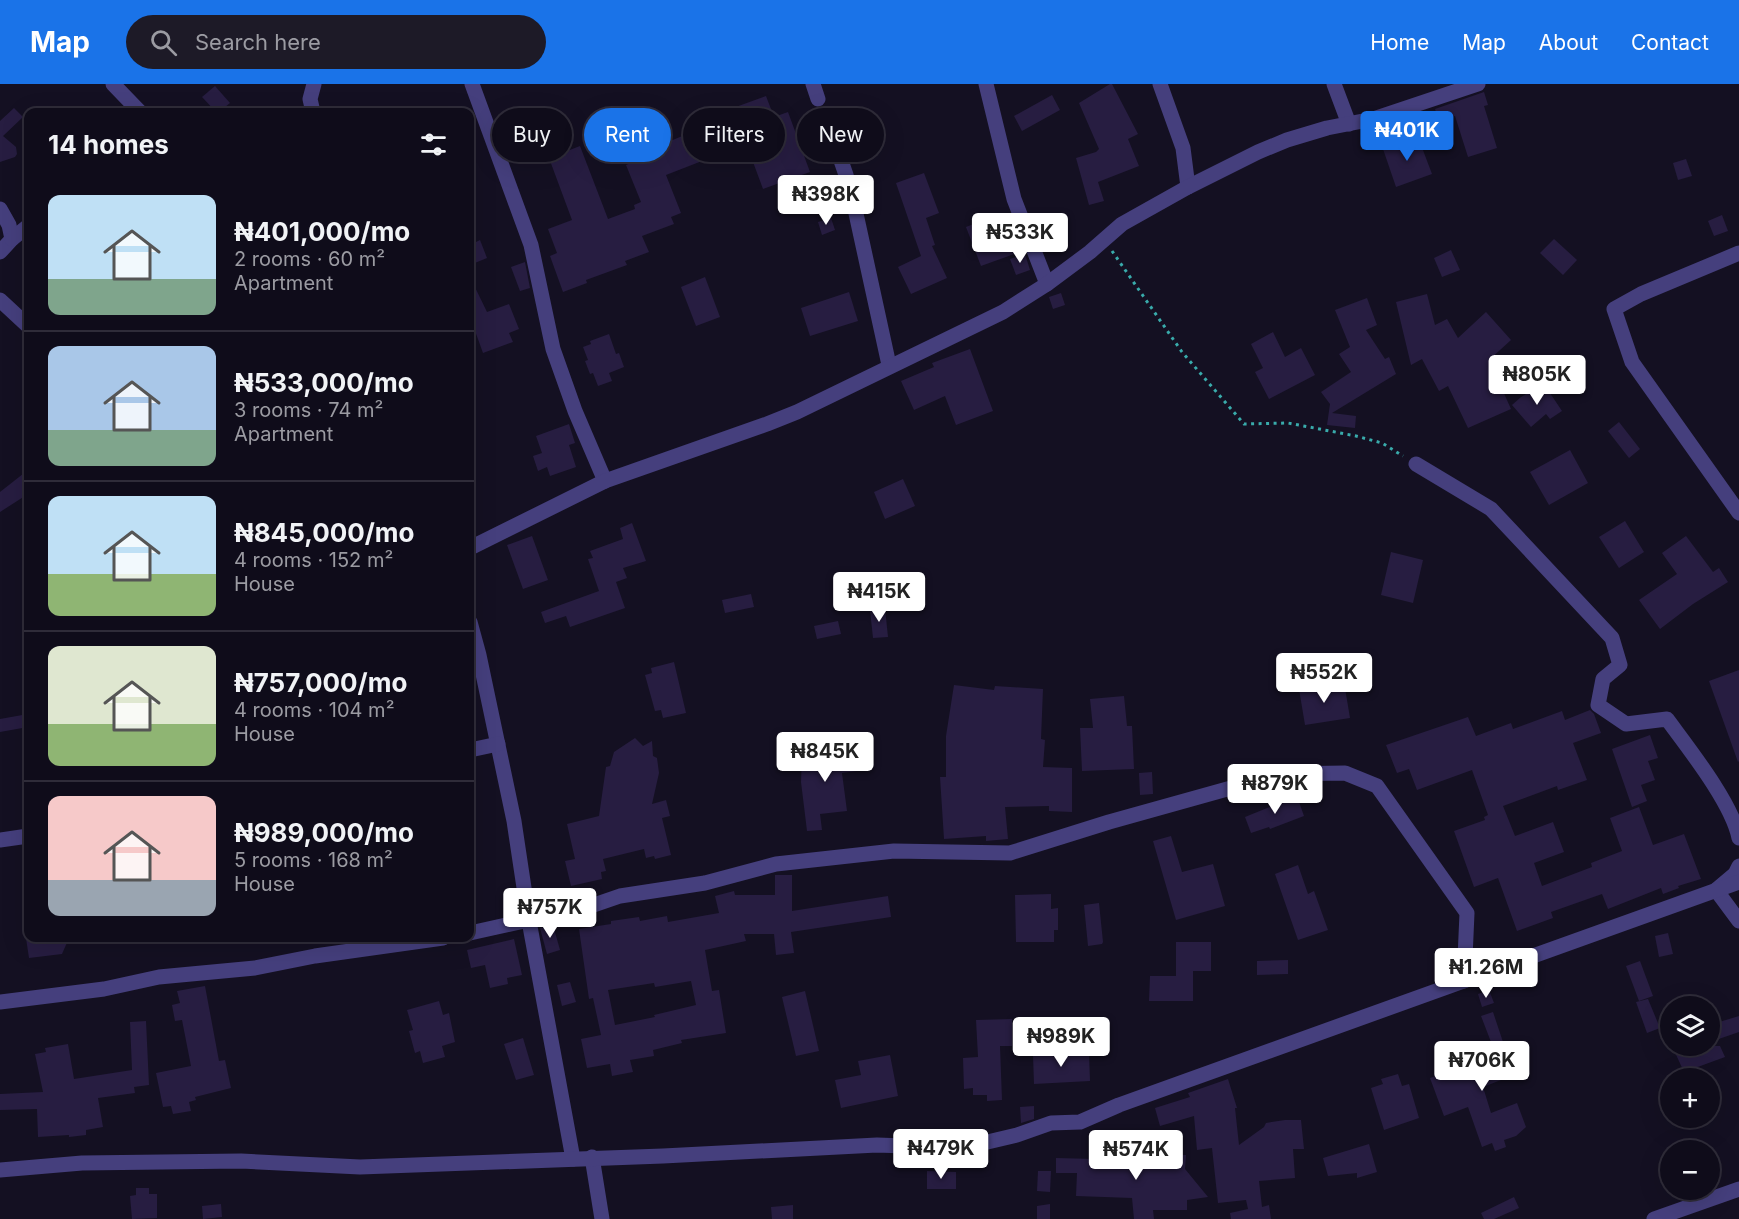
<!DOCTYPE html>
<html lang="en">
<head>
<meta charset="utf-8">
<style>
	body { margin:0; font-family:Inter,sans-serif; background:#1d1a27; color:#f1f3f6; height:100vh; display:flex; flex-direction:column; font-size:22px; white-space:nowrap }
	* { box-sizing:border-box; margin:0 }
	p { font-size:20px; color:#9b9ba2 }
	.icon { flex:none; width:33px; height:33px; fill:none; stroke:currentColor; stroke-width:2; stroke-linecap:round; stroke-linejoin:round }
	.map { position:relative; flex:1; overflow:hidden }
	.details { position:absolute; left:24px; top:24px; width:450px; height:834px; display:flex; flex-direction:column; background:#0f0c1a; border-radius:12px; box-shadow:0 6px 24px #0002,0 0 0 2px #2f2c39 }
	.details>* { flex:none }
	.hud { position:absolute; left:492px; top:24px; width:570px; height:54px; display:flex; gap:12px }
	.buttons { position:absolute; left:1660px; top:912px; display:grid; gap:12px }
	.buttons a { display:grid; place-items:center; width:60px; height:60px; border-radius:50%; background:#0f0c1a; box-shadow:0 6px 24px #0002,0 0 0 2px #2f2c39; font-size:30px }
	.price { position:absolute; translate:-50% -51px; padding:0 14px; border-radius:6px; background:#fff; color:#222; font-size:20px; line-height:39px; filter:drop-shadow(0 2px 3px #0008) }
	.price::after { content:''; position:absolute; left:50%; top:36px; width:18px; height:14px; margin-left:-9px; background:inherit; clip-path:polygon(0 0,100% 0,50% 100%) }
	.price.selected { background:#1a73e8; color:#fff }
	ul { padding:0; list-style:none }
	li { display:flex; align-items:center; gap:18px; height:150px; padding:0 24px }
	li+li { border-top:2px solid #2f2c39 }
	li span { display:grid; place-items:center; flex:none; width:168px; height:120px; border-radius:12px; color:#555 }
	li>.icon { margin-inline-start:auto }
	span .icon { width:72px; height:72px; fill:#fffc; stroke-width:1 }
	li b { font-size:26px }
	h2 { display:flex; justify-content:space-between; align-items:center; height:72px; padding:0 24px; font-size:26px }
	.tag { padding:0 21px; border-radius:27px; background:#0f0c1a; box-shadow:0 6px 24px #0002,0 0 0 2px #2f2c39; font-size:21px; line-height:54px }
	.tag.selected { background:#1a73e8; color:#fff }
	header { display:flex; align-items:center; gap:36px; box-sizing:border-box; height:84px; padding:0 30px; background:#1a73e8; color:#fff }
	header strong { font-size:28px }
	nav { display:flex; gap:33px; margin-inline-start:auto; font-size:21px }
	.search { width:420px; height:54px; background:#1d1a27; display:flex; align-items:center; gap:15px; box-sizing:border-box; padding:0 21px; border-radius:33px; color:#9b9ba2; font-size:22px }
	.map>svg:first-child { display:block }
</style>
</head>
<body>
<header>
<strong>Map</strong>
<div class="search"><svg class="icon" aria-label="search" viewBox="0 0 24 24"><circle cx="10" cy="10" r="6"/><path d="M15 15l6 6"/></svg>Search here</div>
<nav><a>Home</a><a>Map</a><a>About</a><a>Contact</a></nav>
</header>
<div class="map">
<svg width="1739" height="1135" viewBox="0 0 1739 1135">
	<rect width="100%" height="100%" fill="#141022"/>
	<g fill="#271d41" fill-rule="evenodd">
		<polygon points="1110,0 1112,0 1138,50 1128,55 1139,82 1098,98 1104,117 1089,121 1076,74 1096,68 1099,65 1079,19"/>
		<polygon points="215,2 230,19 219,28 216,28 202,13"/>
		<polygon points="1484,8 1488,21 1484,22 1497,64 1468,73 1455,32 1439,37 1435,25"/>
		<polygon points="1052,11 1060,26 1022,47 1014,32"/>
		<polygon points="766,12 774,33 788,28 810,88 763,105 733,24"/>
		<polygon points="14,24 23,33 3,52 16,63 17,70 15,73 0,78 0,37"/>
		<polygon points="709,41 720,70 666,91 681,129 671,133 674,140 642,152 649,168 625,177 627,181 586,196 587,199 563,208 550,172 557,169 548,145 572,136 549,74 580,62 608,135 635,125 634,121 641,118 626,81 636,77 634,72"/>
		<polygon points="1418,53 1432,90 1396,103 1383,65"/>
		<polygon points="1686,75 1692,92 1678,96 1673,79"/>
		<polygon points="924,89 939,129 926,134 935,161 932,162 947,194 911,210 898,183 921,172 896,99"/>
		<polygon points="1001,129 1017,169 981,182 966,143"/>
		<polygon points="1722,131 1728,147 1714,152 1708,137"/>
		<polygon points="831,134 835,146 822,151 818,138"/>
		<polygon points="1554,155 1577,176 1563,191 1540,169"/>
		<polygon points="480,156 487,174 470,181 470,161"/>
		<polygon points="1451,166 1460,186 1442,193 1434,174"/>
		<polygon points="1025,170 1030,186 1016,191 1010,175"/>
		<polygon points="525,178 530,204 520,207 511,183"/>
		<polygon points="470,193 487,228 509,220 519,245 509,249 513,258 483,269 470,233"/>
		<polygon points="705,193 720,233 696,242 681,203"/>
		<polygon points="849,208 858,237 810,252 801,224"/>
		<polygon points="1061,209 1065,221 1053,225 1049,213"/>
		<polygon points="1427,210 1435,241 1447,235 1458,254 1486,228 1511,256 1489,276 1511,325 1468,344 1448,302 1439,307 1422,275 1411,281 1396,218"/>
		<polygon points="1367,214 1377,241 1366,246 1385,275 1389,273 1396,290 1332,329 1356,332 1355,344 1327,341 1330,320 1321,308 1351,288 1339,270 1350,263 1335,226"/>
		<polygon points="1273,248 1285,273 1301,264 1315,291 1269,315 1255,288 1263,284 1251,260"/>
		<polygon points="609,250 616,270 619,269 624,283 609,289 612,297 598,302 593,289 590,290 585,277 588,276 583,263 591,260 590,257"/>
		<polygon points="970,265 993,327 956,341 945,312 914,326 901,297 934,283 932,279"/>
		<polygon points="1544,300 1562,327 1550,335 1546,330 1531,343 1512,321 1521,313"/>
		<polygon points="1619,338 1640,365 1629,374 1608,347"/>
		<polygon points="569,340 575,359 569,361 576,383 550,392 547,383 538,387 533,372 542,369 536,352"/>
		<polygon points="1570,366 1588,399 1549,421 1530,388"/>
		<polygon points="28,386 28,410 0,428 0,408"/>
		<polygon points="903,395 915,422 885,435 874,408"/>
		<polygon points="1625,437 1644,468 1619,484 1599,453"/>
		<polygon points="632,439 646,477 623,484 627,494 616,498 625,524 570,543 566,532 545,539 541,528 599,507 588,475 593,474 590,467 623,455 620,444"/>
		<polygon points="532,452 548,496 523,505 507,461"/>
		<polygon points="1686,452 1713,488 1719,484 1728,498 1693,520 1660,545 1639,516 1677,490 1662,469"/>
		<polygon points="1391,468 1423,476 1413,519 1381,511"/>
		<polygon points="751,510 754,523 725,529 722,516"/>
		<polygon points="885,524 888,553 873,554 870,526"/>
		<polygon points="838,537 841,550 817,555 814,542"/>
		<polygon points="674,578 686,629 663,634 661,626 655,627 645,591 652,589 651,584"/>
		<polygon points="1739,586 1739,677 1738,678 1709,597"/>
		<polygon points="1344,598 1350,634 1305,641 1299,605"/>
		<polygon points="954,601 994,606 995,602 1043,605 1041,655 1045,656 1043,683 1072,684 1072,728 1049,727 1049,722 1005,723 1008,755 986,757 986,752 944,755 940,693 946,693 946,652"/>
		<polygon points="1124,612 1127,642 1132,642 1134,685 1082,687 1080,644 1093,644 1090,615"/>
		<polygon points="1590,626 1594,630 1601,649 1573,659 1587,696 1558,706 1557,702 1503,722 1515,752 1553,738 1564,768 1534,779 1542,802 1592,783 1591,779 1622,767 1610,734 1639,723 1653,761 1684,750 1701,795 1678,802 1679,804 1663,810 1661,804 1608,825 1602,810 1551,828 1553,834 1517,847 1498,794 1474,803 1454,747 1485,736 1484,733 1488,731 1472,686 1417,706 1409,685 1397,689 1386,661 1468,633 1476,652 1511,639 1513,645 1562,627 1565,636"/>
		<polygon points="28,630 28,643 0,648 0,635"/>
		<polygon points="1650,651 1658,674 1648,677 1655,696 1641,701 1647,717 1632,723 1612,665"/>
		<polygon points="635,654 643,662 652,657 653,672 657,674 659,689 652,720 666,716 670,732 662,734 671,771 655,775 654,772 646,774 644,765 603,775 606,787 601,788 602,795 571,802 565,777 575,775 567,740 599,732 606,683 610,682 614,668"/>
		<polygon points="854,663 857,687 842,689 847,727 820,730 822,746 807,747 801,698 802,669"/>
		<polygon points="1152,688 1153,710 1140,711 1139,689"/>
		<polygon points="1297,712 1304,732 1270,745 1269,743 1251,749 1245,733"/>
		<polygon points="1171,752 1182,788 1213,780 1225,822 1176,836 1153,757"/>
		<polygon points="1298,781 1308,810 1314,807 1328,846 1298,856 1275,790"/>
		<path d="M775,791H792V827L888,812L891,833L791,848L794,869L776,871L774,850H744L746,857L705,866L712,907L719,906L726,949L681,956L682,959L653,966L654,972L630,976L633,988L612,992L610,980L587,984L581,955L601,951L593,914L589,915L579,845L611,840V837L639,833L640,837L667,832L668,838L719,829L715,812L734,807L735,811H775ZM691,897L696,921L654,931L655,933L615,941L608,906L654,899L655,903Z"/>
		<polygon points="1051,810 1051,825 1058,824 1058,846 1054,846 1054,858 1016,858 1015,811"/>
		<polygon points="1099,819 1103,858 1102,860 1088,862 1084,821"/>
		<polygon points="553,841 560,866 547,870 540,844"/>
		<polygon points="1668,849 1673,870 1659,873 1655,852"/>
		<polygon points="26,854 69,854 62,870 29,874"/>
		<polygon points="514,855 522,891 507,894 508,900 490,904 485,881 471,884 467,866"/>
		<polygon points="1176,858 1211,858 1211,887 1193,887 1193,917 1149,917 1150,892 1176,892"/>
		<polygon points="1288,876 1288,890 1257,891 1257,877"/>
		<polygon points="1640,877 1653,912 1639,917 1626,882"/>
		<polygon points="570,898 576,918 562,922 557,901"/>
		<polygon points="205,902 219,977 225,976 231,1004 195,1013 196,1016 189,1018 191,1027 173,1030 171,1022 163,1023 156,989 191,982 182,936 175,937 172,921 180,919 177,907"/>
		<polygon points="1489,906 1494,919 1482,923 1478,910"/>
		<polygon points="805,907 819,967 796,972 782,913"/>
		<polygon points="1648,915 1660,944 1647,949 1636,918"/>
		<polygon points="439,917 443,931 449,929 455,958 442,962 445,973 423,979 420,967 415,969 409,947 413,946 407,926"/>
		<polygon points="1493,928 1514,991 1483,1003 1491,1029 1517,1019 1526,1043 1516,1052 1504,1056 1506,1063 1495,1067 1492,1059 1482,1063 1468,1023 1444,1032 1430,994 1496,971 1481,932"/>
		<polygon points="1739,932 1739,948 1710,958 1710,946 1717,943 1716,939"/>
		<polygon points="1012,935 1012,962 1000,962 1002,1016 987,1017 987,1011 973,1011 973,1004 964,1005 963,974 978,973 976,936"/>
		<polygon points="146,937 149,1001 134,1003 135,1009 98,1014 103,1043 86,1046 86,1051 69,1053 69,1051 38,1053 37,1025 0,1026 0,1010 43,1008 35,970 46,968 45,964 68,960 74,995 132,986 130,938"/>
		<polygon points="523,954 534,991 516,996 504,960"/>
		<polygon points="1672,962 1720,962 1725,973 1684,988"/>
		<polygon points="1089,969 1090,997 1034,1000 1033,971"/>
		<polygon points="890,971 898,1012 841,1024 835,996 861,991 858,977"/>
		<polygon points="1398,990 1402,1002 1409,1000 1419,1034 1384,1046 1371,1004 1383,1000 1381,995"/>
		<polygon points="1228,995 1237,1024 1235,1024 1239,1061 1264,1043 1266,1039 1285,1036 1301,1036 1304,1065 1293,1065 1295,1094 1259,1097 1262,1123 1269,1121 1271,1135 1231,1135 1230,1129 1248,1125 1246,1116 1218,1119 1212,1064 1197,1066 1194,1032 1160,1042 1155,1024 1190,1013 1188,1009"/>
		<polygon points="1034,1022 1034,1035 1021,1039 1020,1023"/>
		<polygon points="1369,1060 1377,1088 1357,1094 1357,1089 1328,1092 1323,1074"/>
		<polygon points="1159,1066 1160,1070 1186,1071 1185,1085 1208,1113 1187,1116 1187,1126 1153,1126 1154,1135 1134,1135 1132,1114 1076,1112 1077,1089 1056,1089 1056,1074 1135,1076 1134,1069"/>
		<polygon points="927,1087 956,1088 956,1105 927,1105"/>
		<polygon points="1038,1087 1051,1087 1050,1108 1037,1107"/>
		<polygon points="136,1104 149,1104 149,1110 157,1110 157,1134 132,1135 130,1112 136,1111"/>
		<polygon points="1514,1113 1519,1124 1494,1135 1484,1135 1481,1129"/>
		<polygon points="221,1120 222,1133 203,1135 202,1122"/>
		<polygon points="1050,1120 1050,1135 1037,1135 1037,1122"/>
		<polygon points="793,1121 793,1135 772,1135 771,1123"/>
	</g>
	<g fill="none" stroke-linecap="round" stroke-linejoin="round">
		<polyline stroke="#39abab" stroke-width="3" stroke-dasharray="3 4.5" stroke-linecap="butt" points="1112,167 1182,268 1244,340 1288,339 1356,352 1382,359 1403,372"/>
		<g stroke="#453f7d" stroke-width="15">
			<polyline points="113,0 140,28"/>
			<polyline points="472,0 531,161 553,265 575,327 605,397"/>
			<polyline points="813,0 818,15"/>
			<polyline points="986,0 1014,115 1047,200"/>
			<polyline points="1160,0 1183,64 1188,103"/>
			<polyline points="1334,0 1349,40"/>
			<polyline points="313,28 310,15 314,0"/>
			<polyline points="825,30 846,91 855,125 889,281"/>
			<polyline points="0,125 9,141 12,155 0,168"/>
			<polyline points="12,155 28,142"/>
			<polyline points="1739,169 1641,210 1614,225 1632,278 1739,429"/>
			<polyline points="0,216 28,242"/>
			<path d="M1416,380L1491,425L1612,554L1620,581L1603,595L1598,621L1626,640L1667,635C1689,665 1732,719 1739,754"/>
			<polyline points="470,464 605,397 767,340 797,328 1003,228 1047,200 1090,168 1122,140 1188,103 1258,68 1287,56 1327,44 1373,35 1478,0"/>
			<polyline points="470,538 479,571 514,737 529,837 573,1075"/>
			<polyline points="470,666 498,660"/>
			<polyline points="0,756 28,752"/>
			<polyline points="1739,782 1735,790 1716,806 1739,837"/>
			<polyline points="470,849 588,823 620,812 705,799 776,780 894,767 1010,769 1109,738 1281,690 1345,689 1377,702 1467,829 1464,897"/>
			<polyline points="0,918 104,905 159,893 255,884 315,872 443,854"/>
			<polyline points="592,1073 602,1135"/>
			<polyline points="0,1086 82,1079 241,1077 360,1083 663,1072 877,1061 962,1064 1017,1051 1051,1039 1080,1038 1119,1021 1739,798"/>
			<polyline points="1654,1135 1739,1105"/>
		</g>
	</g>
</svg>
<div class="buttons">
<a><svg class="icon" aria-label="layers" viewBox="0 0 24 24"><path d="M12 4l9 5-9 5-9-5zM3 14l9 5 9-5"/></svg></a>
<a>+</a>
<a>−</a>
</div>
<b class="price selected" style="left:1407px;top:78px">₦401K</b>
<b class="price" style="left:826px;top:142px">₦398K</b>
<b class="price" style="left:1020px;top:180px">₦533K</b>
<b class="price" style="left:1537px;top:322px">₦805K</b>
<b class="price" style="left:879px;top:539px">₦415K</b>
<b class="price" style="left:1324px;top:620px">₦552K</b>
<b class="price" style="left:825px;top:699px">₦845K</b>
<b class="price" style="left:1275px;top:731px">₦879K</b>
<b class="price" style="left:550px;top:855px">₦757K</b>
<b class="price" style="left:1486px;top:915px">₦1.26M</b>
<b class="price" style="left:1061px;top:984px">₦989K</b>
<b class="price" style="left:1482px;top:1008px">₦706K</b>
<b class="price" style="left:941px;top:1096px">₦479K</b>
<b class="price" style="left:1136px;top:1097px">₦574K</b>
<div class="hud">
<a class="tag">Buy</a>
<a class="tag selected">Rent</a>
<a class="tag">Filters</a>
<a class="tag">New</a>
</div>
<section class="details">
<h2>14 homes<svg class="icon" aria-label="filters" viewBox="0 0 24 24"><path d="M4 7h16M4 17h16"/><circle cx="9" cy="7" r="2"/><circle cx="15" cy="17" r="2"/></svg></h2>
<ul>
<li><span style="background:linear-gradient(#bfe0f5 70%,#7fa58c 0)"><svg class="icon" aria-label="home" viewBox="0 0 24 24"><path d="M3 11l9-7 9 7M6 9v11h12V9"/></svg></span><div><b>₦401,000/mo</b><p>2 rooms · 60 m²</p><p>Apartment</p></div></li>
<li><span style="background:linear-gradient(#a9c7e8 70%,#7fa58c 0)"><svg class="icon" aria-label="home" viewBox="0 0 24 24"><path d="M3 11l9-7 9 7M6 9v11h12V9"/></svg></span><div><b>₦533,000/mo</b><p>3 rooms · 74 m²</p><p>Apartment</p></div></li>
<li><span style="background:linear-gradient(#bfe0f5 65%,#8fb573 0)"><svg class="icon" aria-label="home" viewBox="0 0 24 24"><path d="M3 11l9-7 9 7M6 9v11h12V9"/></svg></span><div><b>₦845,000/mo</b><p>4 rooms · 152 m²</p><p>House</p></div></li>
<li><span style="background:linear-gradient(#dfe7d0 65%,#8fb573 0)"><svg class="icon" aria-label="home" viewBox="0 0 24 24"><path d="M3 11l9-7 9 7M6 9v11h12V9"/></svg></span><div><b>₦757,000/mo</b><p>4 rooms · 104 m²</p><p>House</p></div></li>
<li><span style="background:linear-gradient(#f6c9c9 70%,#9aa5b1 0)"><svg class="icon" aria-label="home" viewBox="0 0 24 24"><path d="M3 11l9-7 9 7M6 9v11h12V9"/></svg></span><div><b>₦989,000/mo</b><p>5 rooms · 168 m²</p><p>House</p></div></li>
</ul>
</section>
</div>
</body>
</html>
